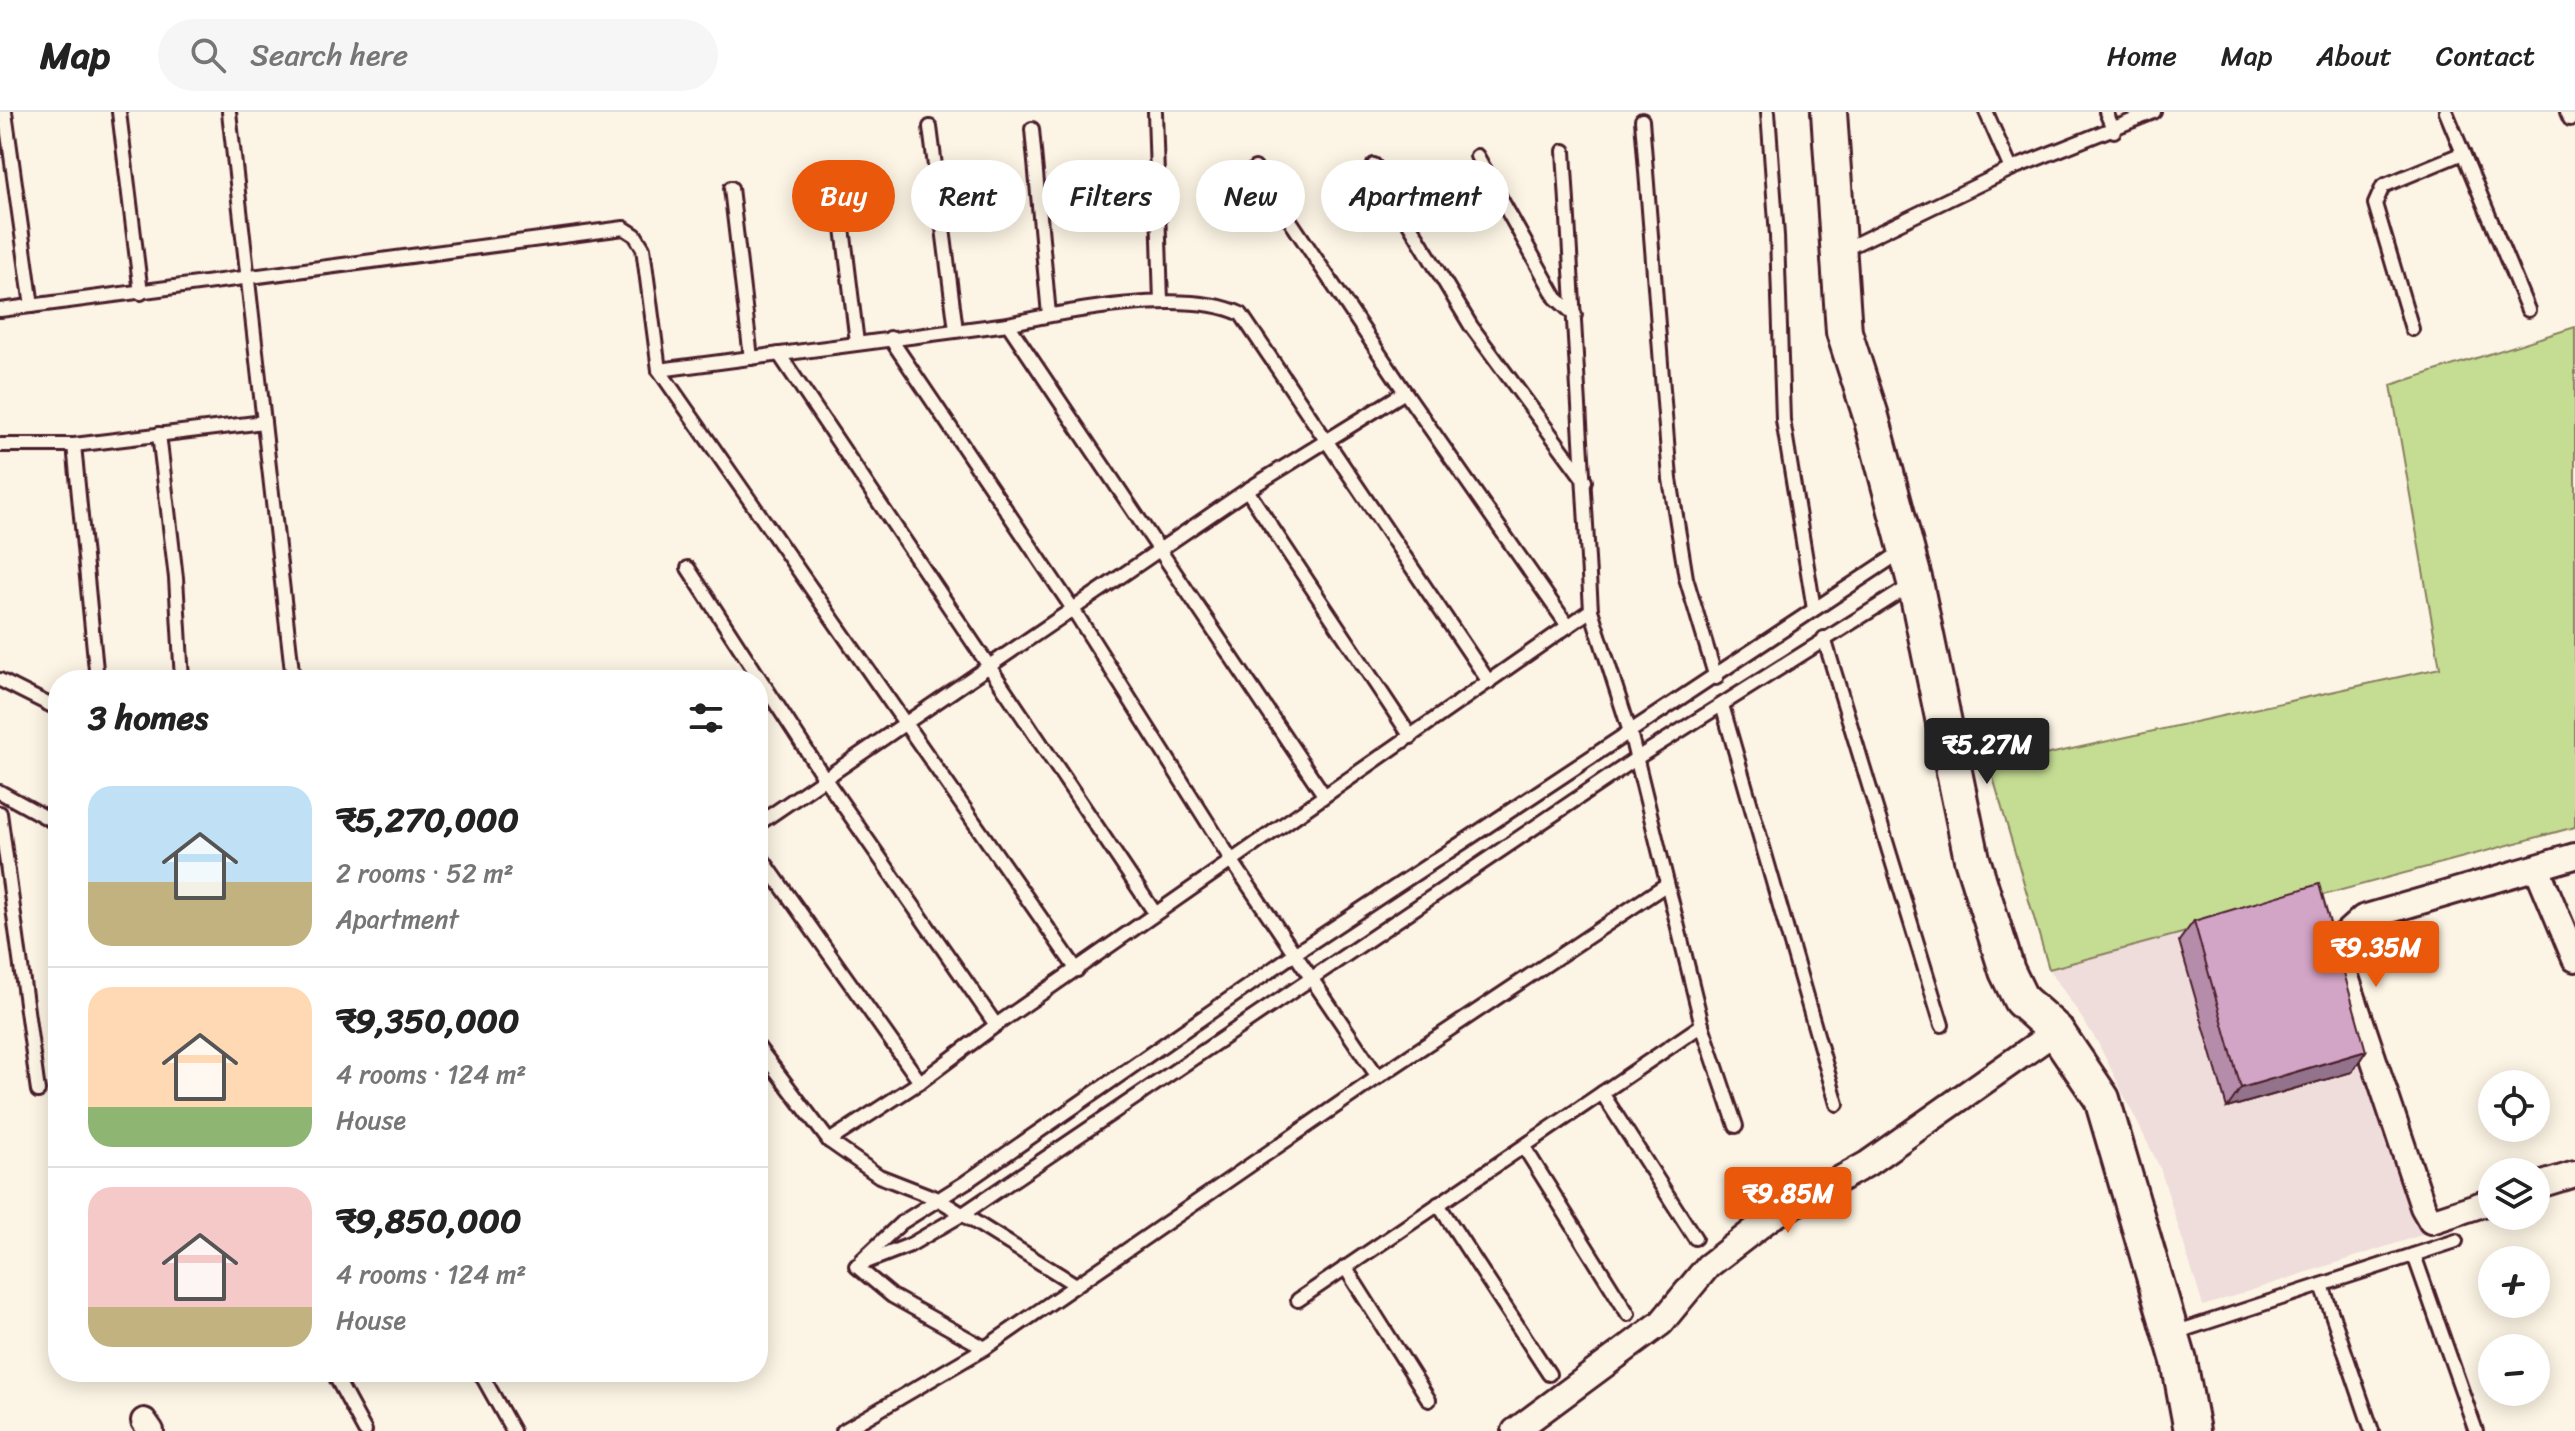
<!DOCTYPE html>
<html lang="en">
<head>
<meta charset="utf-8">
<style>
	body { margin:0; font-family:Sriracha,sans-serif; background:#f6f6f6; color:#222; height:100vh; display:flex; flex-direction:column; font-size:30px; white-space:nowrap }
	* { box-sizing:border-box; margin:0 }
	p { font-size:26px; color:#767676 }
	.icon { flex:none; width:44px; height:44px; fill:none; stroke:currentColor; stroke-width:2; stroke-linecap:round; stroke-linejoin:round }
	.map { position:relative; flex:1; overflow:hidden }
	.sheet { position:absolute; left:48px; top:558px; width:720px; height:712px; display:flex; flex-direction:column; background:#fff; border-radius:32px; box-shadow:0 4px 20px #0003 }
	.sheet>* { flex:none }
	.guide { position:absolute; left:792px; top:48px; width:760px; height:72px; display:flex; gap:16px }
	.tools { position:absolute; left:2478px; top:958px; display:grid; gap:16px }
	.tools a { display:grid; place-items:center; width:72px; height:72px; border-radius:50%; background:#fff; box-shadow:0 4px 20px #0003; font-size:40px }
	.price { position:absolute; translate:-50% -68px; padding:0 18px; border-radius:8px; background:#ea580c; color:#fff; font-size:26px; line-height:52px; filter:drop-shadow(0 2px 4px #0008) }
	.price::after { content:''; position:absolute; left:50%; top:48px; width:24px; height:18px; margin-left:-12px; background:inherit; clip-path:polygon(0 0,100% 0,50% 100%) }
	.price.current { background:#222; color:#fff }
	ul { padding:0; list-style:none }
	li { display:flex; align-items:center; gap:24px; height:200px; padding:0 40px }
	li+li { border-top:2px solid #e0e0e0 }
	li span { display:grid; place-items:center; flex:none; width:224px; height:160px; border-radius:24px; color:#555 }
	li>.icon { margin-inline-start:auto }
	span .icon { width:96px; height:96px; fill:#fffc; stroke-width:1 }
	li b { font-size:34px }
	h2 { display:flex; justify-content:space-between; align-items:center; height:96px; padding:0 40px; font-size:34px }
	.pill { padding:0 28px; border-radius:36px; background:#fff; box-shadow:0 4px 20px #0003; font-size:28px; line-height:72px }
	.pill.current { background:#ea580c; color:#fff }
	header { display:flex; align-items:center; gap:48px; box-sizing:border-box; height:112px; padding:0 40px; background:#fff; border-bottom:2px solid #e0e0e0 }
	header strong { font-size:38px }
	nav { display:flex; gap:44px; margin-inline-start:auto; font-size:28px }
	.search { width:560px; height:72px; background:#f6f6f6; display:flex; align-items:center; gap:20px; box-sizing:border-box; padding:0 28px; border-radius:44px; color:#767676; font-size:30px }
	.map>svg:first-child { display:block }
</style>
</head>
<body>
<header>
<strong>Map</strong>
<div class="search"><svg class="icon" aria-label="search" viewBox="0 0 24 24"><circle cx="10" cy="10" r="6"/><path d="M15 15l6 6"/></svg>Search here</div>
<nav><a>Home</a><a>Map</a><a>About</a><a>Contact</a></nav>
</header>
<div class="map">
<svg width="2575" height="1319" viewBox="0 0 2575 1319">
	<rect width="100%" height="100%" fill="#fcf5e5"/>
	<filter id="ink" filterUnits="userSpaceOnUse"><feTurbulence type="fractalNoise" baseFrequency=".0125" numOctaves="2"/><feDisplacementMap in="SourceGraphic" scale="16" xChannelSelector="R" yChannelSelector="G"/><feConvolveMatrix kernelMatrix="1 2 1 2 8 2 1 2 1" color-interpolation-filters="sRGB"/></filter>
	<g filter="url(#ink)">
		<polygon fill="#efdddc" points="2313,786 2422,1123 2203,1194 2160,1056 2097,929 2049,857"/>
		<polygon fill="#c5dd93" stroke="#887e5f" stroke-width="2" points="2575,215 2575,715 2049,857 1990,655 2440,556 2391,273"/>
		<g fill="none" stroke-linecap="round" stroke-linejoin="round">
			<g stroke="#4a1f2b" stroke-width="18">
				<g id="lane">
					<polyline points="5,0 32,194"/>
					<polyline points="119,0 141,181"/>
					<polyline points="229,0 293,568"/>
					<polyline points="1155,0 1161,190"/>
					<polyline points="1768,0 1777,124 1783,308 1814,497"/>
					<polyline points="1986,0 2011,57"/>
					<polyline points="2106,0 2114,19"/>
					<polyline points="2446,0 2528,198"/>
					<polyline points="2567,0 2570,7"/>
					<polyline points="1642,8 1670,367 1686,466 1716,566"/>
					<polyline points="930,15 956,218"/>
					<polyline points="1032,17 1049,203"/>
					<polyline points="1477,44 1556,186 1575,203"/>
					<polyline points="1374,53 1471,214 1585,369"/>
					<polyline points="1255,56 1405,280"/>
					<polyline points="836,58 857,231"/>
					<polyline points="731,76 751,246"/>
					<polyline points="1843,138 2011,57 2154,0"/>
					<polyline points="0,198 624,116 635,123 643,136 659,258 1077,858"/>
					<polyline points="1008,212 1324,683"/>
					<polyline points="2412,217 2375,92 2383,74 2463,41"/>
					<polyline points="890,226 1073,497 1232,749 1378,965"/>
					<polyline points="779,242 1155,801"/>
					<path d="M659,258L1008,212C1066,199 1187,176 1241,202L1489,570"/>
					<polyline points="159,322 176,466 182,568"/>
					<polyline points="0,333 74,333 264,310"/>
					<polyline points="74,333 97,568"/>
					<polyline points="1247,378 1411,625"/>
					<polyline points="688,456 825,667 996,913"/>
					<polyline points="1824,526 1942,913"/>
					<polyline points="0,568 58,597"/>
					<polyline points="1722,593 1837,992"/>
					<polyline points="0,680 58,712"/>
					<polyline points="0,701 38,979"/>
					<polyline points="758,712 1247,378 1405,280 1568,514"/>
					<polyline points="758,741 920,970"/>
					<polyline points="1702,913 1736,1014"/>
					<polyline points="758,935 829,1029 879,1064 938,1087 1076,1173"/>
					<polyline points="1602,981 1695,1126"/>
					<polyline points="829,1029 920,970 996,913 1591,498 1564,39"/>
					<polyline points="1524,1035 1628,1202"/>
					<polyline points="1438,1092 1549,1262"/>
					<polyline points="2414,1143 2476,1319"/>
					<polyline points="862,1148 901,1111 966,1070 1297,840 1904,438"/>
					<polyline points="1345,1155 1429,1288"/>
					<polyline points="2322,1173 2372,1319"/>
					<polyline points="1298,1188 1702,913 1630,620 1591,498"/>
					<polyline points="2174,1221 2456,1129"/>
					<polyline points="985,1236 892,1184 856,1154 910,1133 963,1102 1637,646 1913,472"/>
					<polyline points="333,1260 365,1319"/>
					<polyline points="480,1260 513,1319"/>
					<polyline points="843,1319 985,1236 1378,965 1667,772"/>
				</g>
			</g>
			<g stroke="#4a1f2b" stroke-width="30">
				<g id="street">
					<polyline points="2537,756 2575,847"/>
					<polyline points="2536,1074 2575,1062"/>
					<polyline points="2492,1089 2431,1109 2423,1095 2337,838 2343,824 2363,806 2575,744"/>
					<polyline points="144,1309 151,1319"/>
					<polyline points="1515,1319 1661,1211 1708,1154 1770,1106 1867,1052 2056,919"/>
				</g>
			</g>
			<g stroke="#4a1f2b" stroke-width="40">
				<polyline id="secondary" points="1829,0 1844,220 1870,301 1915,470 1972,747 2007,859 2021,888 2056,919 2102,987 2179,1249 2192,1319"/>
			</g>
			<use href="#lane" stroke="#fcf5e5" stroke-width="12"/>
			<use href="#street" stroke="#fcf5e5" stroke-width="24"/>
			<use href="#secondary" stroke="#fcf5e5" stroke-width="34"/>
		</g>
		<polygon fill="#b58daa" stroke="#4a1f2b" stroke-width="2" points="2194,809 2366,939 2352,960 2227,996 2179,829"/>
		<polygon fill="#93738b" stroke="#4a1f2b" stroke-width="2" points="2366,939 2352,960 2227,996 2241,976"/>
		<polygon fill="#d2a4c6" stroke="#4a1f2b" stroke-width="2" points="2319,772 2366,939 2241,976 2194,809"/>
	</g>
</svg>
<div class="tools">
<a><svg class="icon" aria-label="locate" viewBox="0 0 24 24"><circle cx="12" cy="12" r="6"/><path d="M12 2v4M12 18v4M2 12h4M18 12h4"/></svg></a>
<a><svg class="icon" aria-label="layers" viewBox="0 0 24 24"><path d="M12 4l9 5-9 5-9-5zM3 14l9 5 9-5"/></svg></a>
<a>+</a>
<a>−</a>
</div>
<b class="price current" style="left:1987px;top:674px">₹5.27M</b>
<b class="price" style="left:2376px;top:877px">₹9.35M</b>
<b class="price" style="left:1788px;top:1123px">₹9.85M</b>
<div class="guide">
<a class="pill current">Buy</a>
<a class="pill">Rent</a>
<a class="pill">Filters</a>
<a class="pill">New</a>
<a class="pill">Apartment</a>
</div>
<section class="sheet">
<h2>3 homes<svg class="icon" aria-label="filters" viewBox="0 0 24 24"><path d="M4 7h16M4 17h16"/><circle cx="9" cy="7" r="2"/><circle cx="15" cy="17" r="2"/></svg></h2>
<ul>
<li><span style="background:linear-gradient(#bfe0f5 60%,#c2b280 0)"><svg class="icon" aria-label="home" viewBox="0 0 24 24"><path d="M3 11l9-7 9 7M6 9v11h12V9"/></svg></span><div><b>₹5,270,000</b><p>2 rooms · 52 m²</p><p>Apartment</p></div></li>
<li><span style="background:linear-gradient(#ffd9b3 75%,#8fb573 0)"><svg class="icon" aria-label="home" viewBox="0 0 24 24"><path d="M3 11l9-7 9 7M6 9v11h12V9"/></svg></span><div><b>₹9,350,000</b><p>4 rooms · 124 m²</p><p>House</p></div></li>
<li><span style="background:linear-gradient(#f6c9c9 75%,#c2b280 0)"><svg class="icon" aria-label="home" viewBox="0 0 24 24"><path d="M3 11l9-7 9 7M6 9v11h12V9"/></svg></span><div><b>₹9,850,000</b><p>4 rooms · 124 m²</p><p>House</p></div></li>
</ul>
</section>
</div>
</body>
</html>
